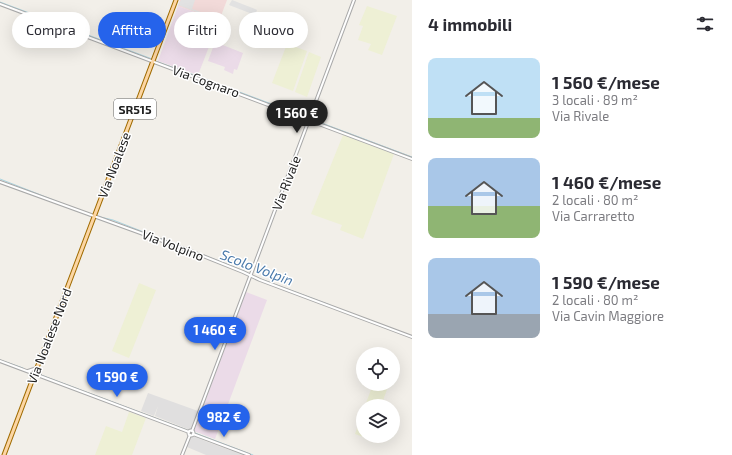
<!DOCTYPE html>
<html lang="it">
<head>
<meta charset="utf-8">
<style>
	body { margin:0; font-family:"Exo 2",sans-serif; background:#f7f7f7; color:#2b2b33; height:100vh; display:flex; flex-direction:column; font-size:15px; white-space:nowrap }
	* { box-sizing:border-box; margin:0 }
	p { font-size:13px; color:#7c7c81 }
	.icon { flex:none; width:22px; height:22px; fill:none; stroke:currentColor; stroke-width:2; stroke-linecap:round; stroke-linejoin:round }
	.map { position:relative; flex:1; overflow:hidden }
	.details { display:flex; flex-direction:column; background:#fff; width:320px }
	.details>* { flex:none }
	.hud { position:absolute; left:12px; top:12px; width:340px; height:36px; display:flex; gap:8px }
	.tools { position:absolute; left:356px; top:347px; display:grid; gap:8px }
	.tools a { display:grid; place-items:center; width:44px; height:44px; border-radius:50%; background:#fff; box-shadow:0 4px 16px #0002; font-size:20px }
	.price { position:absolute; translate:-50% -34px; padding:0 9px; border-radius:14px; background:#2563eb; color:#fff; font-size:13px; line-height:26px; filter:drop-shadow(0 1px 2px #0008) }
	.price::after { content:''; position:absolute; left:50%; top:24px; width:12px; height:9px; margin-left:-6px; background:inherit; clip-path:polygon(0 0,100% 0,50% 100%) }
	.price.active { background:#222; color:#fff }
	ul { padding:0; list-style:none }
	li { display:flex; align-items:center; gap:12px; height:100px; padding:0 16px }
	li span { display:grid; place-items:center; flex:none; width:112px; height:80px; border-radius:8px; color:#555 }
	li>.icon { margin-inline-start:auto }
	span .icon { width:48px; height:48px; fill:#fffc; stroke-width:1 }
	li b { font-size:17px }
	h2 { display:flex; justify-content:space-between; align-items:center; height:48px; padding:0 16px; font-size:17px }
	.chip { padding:0 14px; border-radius:18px; background:#fff; box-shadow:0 4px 16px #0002; font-size:14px; line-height:36px }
	.chip.active { background:#2563eb; color:#fff }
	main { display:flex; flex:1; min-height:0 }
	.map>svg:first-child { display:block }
</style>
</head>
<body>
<main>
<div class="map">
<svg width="412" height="455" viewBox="0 0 412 455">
	<rect width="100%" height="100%" fill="#f2efe9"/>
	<g fill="#e0dfdf">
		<polygon points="148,393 198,411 191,429 190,430 155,416 158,406 154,416 141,411"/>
		<polygon points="195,436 205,441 243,455 206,455 187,447 191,437"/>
	</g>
	<polygon fill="#f2dad9" points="180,0 227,0 219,21 178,6"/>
	<g fill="#ebdbe8">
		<polygon points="178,6 219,21 198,75 158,61"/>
		<polygon points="215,42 243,53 237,70 234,69 233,74 224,70 225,67 208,61"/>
		<polygon points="246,292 267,300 215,439 194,431"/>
	</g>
	<g fill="#eef0d5">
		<polygon points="367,6 397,16 382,55 368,50 371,44 358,40 363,26 359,25"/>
		<polygon points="287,44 307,51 293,91 272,83"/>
		<polygon points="309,52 321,57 307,97 295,92"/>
		<polygon points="343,135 394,154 363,239 340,230 342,225 311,214"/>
		<polygon points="139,283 156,290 129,358 112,351"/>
		<polygon points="373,384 389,384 381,406 365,406"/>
		<polygon points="363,411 363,436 370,436 369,439 355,434"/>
		<polygon points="129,412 146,418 132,455 95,455 106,426 122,432"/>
	</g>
	<g fill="#e2e2e2">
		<polygon points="181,0 195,0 192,9 215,17 215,19 178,5"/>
		<polygon points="232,0 255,9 257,10 255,15 229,5"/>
	</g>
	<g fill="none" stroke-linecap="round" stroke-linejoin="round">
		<g stroke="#aad3df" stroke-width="1">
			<polyline points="0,2 152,59"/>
			<polyline points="158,62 197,76"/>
			<polyline points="202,78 309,118"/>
			<polyline points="311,119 412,157"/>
			<polyline points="0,179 61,203"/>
			<polyline points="96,216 113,220 187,249"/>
			<polyline points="201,254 244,271 255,277"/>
			<polyline points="258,278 330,305"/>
			<polyline points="0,360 23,368"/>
			<polyline points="41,375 187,430"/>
			<polyline points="195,433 253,455"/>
		</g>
		<g stroke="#a9a9a9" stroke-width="4">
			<g id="tertiary">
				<polyline points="0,4 412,159"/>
				<polyline points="0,182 193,252 243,272 260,280 412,337"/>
				<polyline points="0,361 189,432"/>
				<polyline points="28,371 37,368 40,375"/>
				<circle cx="191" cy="433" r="2.5"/>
				<polyline points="192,431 354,0"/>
				<polyline points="193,434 249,455"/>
				<polyline points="182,455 190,435"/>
			</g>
		</g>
		<g stroke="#a06b00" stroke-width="5">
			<polyline id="primary" points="4,455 176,0"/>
		</g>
		<use href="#tertiary" stroke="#fff" stroke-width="2"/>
		<use href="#primary" stroke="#fcd6a4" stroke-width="3"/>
	</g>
	<g text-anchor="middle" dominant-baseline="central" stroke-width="3" stroke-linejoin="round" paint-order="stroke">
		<rect fill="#fff" stroke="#646464" stroke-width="1" x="114" y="99" width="42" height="20" rx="3"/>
		<g font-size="12" font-weight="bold" fill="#222">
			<text x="135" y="109">SR515</text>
		</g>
		<g font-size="13" fill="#222" stroke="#fff">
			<text transform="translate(206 81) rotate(20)">Via Cognaro</text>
			<text transform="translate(114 165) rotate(-69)">Via Noalese</text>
			<text transform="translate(286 183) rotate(-69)">Via Rivale</text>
			<text transform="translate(173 245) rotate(21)">Via Volpino</text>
			<text transform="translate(49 336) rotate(-69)">Via Noalese Nord</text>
		</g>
		<g font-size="14" font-style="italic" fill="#4a7aab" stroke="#fff">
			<text transform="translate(257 267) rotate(21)">Scolo Volpin</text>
		</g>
	</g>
</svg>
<div class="tools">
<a><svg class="icon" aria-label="locate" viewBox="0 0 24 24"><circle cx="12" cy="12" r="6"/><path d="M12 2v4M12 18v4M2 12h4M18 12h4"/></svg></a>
<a><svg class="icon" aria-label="layers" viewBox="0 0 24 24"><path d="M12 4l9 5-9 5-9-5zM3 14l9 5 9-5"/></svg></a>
</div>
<b class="price active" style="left:297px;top:134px">1 560 €</b>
<b class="price" style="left:215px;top:351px">1 460 €</b>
<b class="price" style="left:117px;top:398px">1 590 €</b>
<b class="price" style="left:224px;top:438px">982 €</b>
<div class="hud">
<a class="chip">Compra</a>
<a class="chip active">Affitta</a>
<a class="chip">Filtri</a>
<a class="chip">Nuovo</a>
</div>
</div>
<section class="details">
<h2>4 immobili<svg class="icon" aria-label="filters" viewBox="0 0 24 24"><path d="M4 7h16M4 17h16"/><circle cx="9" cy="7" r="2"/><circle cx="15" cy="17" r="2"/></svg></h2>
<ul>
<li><span style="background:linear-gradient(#bfe0f5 75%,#8fb573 0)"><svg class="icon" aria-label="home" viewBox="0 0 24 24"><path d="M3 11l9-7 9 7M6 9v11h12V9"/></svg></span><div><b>1 560 €/mese</b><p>3 locali · 89 m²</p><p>Via Rivale</p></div></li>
<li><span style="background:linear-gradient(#a9c7e8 60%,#8fb573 0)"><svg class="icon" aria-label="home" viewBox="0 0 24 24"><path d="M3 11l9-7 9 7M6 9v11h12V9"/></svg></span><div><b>1 460 €/mese</b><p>2 locali · 80 m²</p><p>Via Carraretto</p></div></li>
<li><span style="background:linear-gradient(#a9c7e8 70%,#9aa5b1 0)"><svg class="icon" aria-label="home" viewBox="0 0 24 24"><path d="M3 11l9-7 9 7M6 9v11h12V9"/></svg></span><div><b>1 590 €/mese</b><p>2 locali · 80 m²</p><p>Via Cavin Maggiore</p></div></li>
</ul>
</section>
</main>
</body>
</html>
